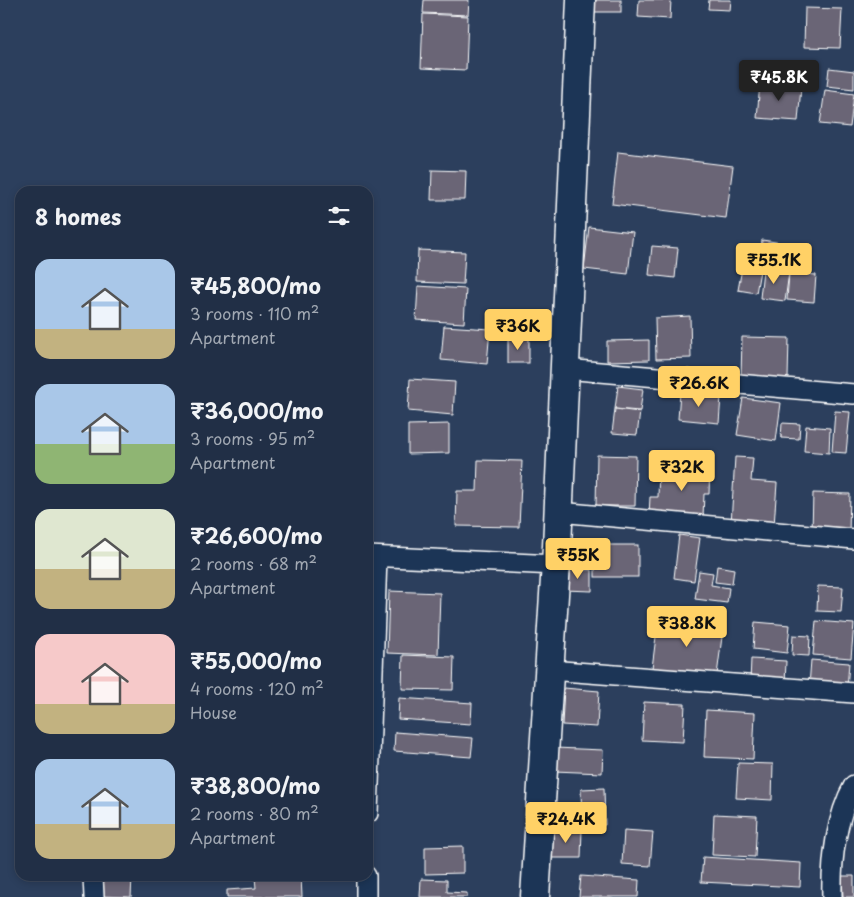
<!DOCTYPE html>
<html lang="en">
<head>
<meta charset="utf-8">
<style>
	body { margin:0; font-family:"Playpen Sans",sans-serif; background:#29374d; color:#f1f3f6; height:100vh; display:flex; flex-direction:column; font-size:19px; white-space:nowrap }
	* { box-sizing:border-box; margin:0 }
	p { font-size:16px; color:#a2a9b3 }
	.icon { flex:none; width:28px; height:28px; fill:none; stroke:currentColor; stroke-width:2; stroke-linecap:round; stroke-linejoin:round }
	.map { position:relative; flex:1; overflow:hidden }
	.details { position:absolute; left:15px; top:186px; width:358px; height:695px; display:flex; flex-direction:column; background:#212f46; border-radius:15px; box-shadow:0 2px 8px #0003,0 0 0 1px #3e4a5f }
	.details>* { flex:none }
	.price { position:absolute; translate:-50% -42px; padding:0 11px; border-radius:5px; background:#ffd166; color:#111; font-size:16px; line-height:32px; filter:drop-shadow(0 1px 2px #0008) }
	.price::after { content:''; position:absolute; left:50%; top:30px; width:15px; height:11px; margin-left:-8px; background:inherit; clip-path:polygon(0 0,100% 0,50% 100%) }
	.price.current { background:#222; color:#fff }
	ul { padding:0; list-style:none }
	li { display:flex; align-items:center; gap:15px; height:125px; padding:0 20px }
	li span { display:grid; place-items:center; flex:none; width:140px; height:100px; border-radius:15px; color:#555 }
	li>.icon { margin-inline-start:auto }
	span .icon { width:60px; height:60px; fill:#fffc; stroke-width:1 }
	li b { font-size:21px }
	h2 { display:flex; justify-content:space-between; align-items:center; height:60px; padding:0 20px; font-size:21px }
	.map>svg:first-child { display:block }
</style>
</head>
<body>
<div class="map">
<svg width="854" height="897" viewBox="0 0 854 897">
	<rect width="100%" height="100%" fill="#2c3f5d"/>
	<filter id="ink" filterUnits="userSpaceOnUse"><feTurbulence type="fractalNoise" baseFrequency=".02" numOctaves="2"/><feDisplacementMap in="SourceGraphic" scale="10" xChannelSelector="R" yChannelSelector="G"/><feConvolveMatrix kernelMatrix="1 2 1 2 8 2 1 2 1" color-interpolation-filters="sRGB"/></filter>
	<g filter="url(#ink)">
		<g fill="#6a6576" stroke="#fff">
			<polygon points="424,0 469,0 468,15 423,13"/>
			<rect x="590" y="0" width="31" height="12"/>
			<polygon points="639,0 671,0 670,19 638,17"/>
			<polygon points="709,0 731,0 730,10 708,9"/>
			<polygon points="805,8 842,9 840,48 804,47"/>
			<polygon points="423,14 468,16 466,70 421,68"/>
			<polygon points="829,68 854,71 854,89 827,86"/>
			<polygon points="760,83 801,87 798,121 757,118"/>
			<polygon points="825,90 854,94 850,127 820,124"/>
			<polygon points="618,152 733,166 726,218 612,204"/>
			<polygon points="432,170 466,171 465,200 431,200"/>
			<polygon points="589,227 633,232 628,274 584,269"/>
			<polygon points="762,240 803,246 800,267 760,261"/>
			<polygon points="652,246 678,248 675,278 649,275"/>
			<polygon points="418,250 465,252 463,284 417,282"/>
			<polygon points="743,263 761,265 756,293 738,290"/>
			<polygon points="763,270 789,273 785,301 760,298"/>
			<polygon points="789,273 816,275 814,302 787,300"/>
			<polygon points="418,286 466,289 464,323 416,320"/>
			<polygon points="690,316 691,358 656,359 655,318"/>
			<polygon points="444,326 490,329 487,364 441,360"/>
			<polygon points="742,337 789,338 788,378 741,378"/>
			<rect x="508" y="338" width="21" height="25"/>
			<polygon points="649,340 649,360 607,361 607,341"/>
			<polygon points="410,379 455,382 453,415 408,411"/>
			<polygon points="618,386 643,389 640,411 615,409"/>
			<polygon points="680,392 721,396 719,423 678,419"/>
			<polygon points="743,398 781,403 776,441 737,435"/>
			<polygon points="615,409 640,412 637,435 612,433"/>
			<polygon points="835,411 850,412 846,453 832,452"/>
			<polygon points="782,423 800,424 799,439 781,438"/>
			<polygon points="449,424 449,453 408,454 408,425"/>
			<polygon points="806,426 830,428 829,453 804,451"/>
			<polygon points="597,455 636,456 635,506 596,506"/>
			<polygon points="735,457 753,458 751,481 777,483 774,526 731,524"/>
			<polygon points="478,460 522,461 519,527 456,526 457,491 477,491"/>
			<polygon points="688,464 710,465 709,494 704,494 703,517 649,515 650,497 658,497 659,470 688,471"/>
			<polygon points="813,493 850,494 849,533 812,532"/>
			<polygon points="679,535 700,538 694,581 674,578"/>
			<polygon points="592,540 593,564 579,565 578,541"/>
			<rect x="595" y="545" width="43" height="32"/>
			<polygon points="717,566 734,569 732,584 715,582"/>
			<polygon points="563,569 592,570 592,591 563,590"/>
			<polygon points="699,571 713,573 711,585 729,588 727,603 695,599"/>
			<polygon points="818,586 843,587 841,612 817,611"/>
			<polygon points="389,591 440,593 438,655 387,653"/>
			<polygon points="658,621 723,629 717,675 652,668"/>
			<polygon points="816,621 854,624 851,658 813,655"/>
			<polygon points="755,622 790,625 787,653 753,649"/>
			<polygon points="793,635 810,636 809,656 792,655"/>
			<polygon points="403,655 454,657 453,690 402,689"/>
			<polygon points="751,659 786,661 785,684 750,682"/>
			<polygon points="811,660 849,663 847,689 809,686"/>
			<polygon points="564,688 599,691 597,727 562,725"/>
			<polygon points="399,698 472,703 471,724 398,719"/>
			<polygon points="644,702 685,704 683,742 642,740"/>
			<polygon points="706,710 755,713 753,759 704,757"/>
			<polygon points="395,732 473,738 471,757 394,751"/>
			<polygon points="555,748 603,750 602,773 554,771"/>
			<polygon points="738,763 773,764 772,800 736,798"/>
			<polygon points="604,788 605,825 582,826 581,789"/>
			<polygon points="714,814 757,816 755,857 712,855"/>
			<polygon points="550,830 582,830 581,858 550,858"/>
			<polygon points="624,830 653,832 650,866 622,864"/>
			<polygon points="463,846 463,873 425,874 425,847"/>
			<polygon points="703,857 801,863 800,887 701,882"/>
			<polygon points="100,876 132,876 131,897 99,896"/>
			<polygon points="301,876 302,897 227,897 227,890 256,888 255,877"/>
			<polygon points="581,876 639,880 638,897 579,897"/>
			<polygon points="842,876 854,876 854,897 843,897"/>
			<polygon points="421,879 447,880 447,892 467,893 467,897 420,897"/>
		</g>
		<g fill="none" stroke-linecap="round" stroke-linejoin="round">
			<g stroke="#fff" stroke-width="22">
				<g id="minor">
					<polyline points="565,369 854,394"/>
					<polyline points="559,512 854,539"/>
					<polyline points="368,556 556,565"/>
					<polyline points="549,670 854,693"/>
					<polyline points="368,813 377,557"/>
					<polyline points="93,876 94,897"/>
					<polyline points="366,876 366,897"/>
					<path d="M832,897C831,861 836,817 854,785"/>
				</g>
			</g>
			<g stroke="#fff" stroke-width="31">
				<polyline id="secondary" points="535,897 557,547 581,0"/>
			</g>
			<use href="#minor" stroke="#1d3557" stroke-width="19"/>
			<use href="#secondary" stroke="#1d3557" stroke-width="28"/>
		</g>
	</g>
</svg>
<b class="price current" style="left:779px;top:102px">₹45.8K</b>
<b class="price" style="left:774px;top:285px">₹55.1K</b>
<b class="price" style="left:518px;top:351px">₹36K</b>
<b class="price" style="left:699px;top:408px">₹26.6K</b>
<b class="price" style="left:682px;top:492px">₹32K</b>
<b class="price" style="left:578px;top:580px">₹55K</b>
<b class="price" style="left:687px;top:648px">₹38.8K</b>
<b class="price" style="left:566px;top:844px">₹24.4K</b>
<section class="details">
<h2>8 homes<svg class="icon" aria-label="filters" viewBox="0 0 24 24"><path d="M4 7h16M4 17h16"/><circle cx="9" cy="7" r="2"/><circle cx="15" cy="17" r="2"/></svg></h2>
<ul>
<li><span style="background:linear-gradient(#a9c7e8 70%,#c2b280 0)"><svg class="icon" aria-label="home" viewBox="0 0 24 24"><path d="M3 11l9-7 9 7M6 9v11h12V9"/></svg></span><div><b>₹45,800/mo</b><p>3 rooms · 110 m²</p><p>Apartment</p></div></li>
<li><span style="background:linear-gradient(#a9c7e8 60%,#8fb573 0)"><svg class="icon" aria-label="home" viewBox="0 0 24 24"><path d="M3 11l9-7 9 7M6 9v11h12V9"/></svg></span><div><b>₹36,000/mo</b><p>3 rooms · 95 m²</p><p>Apartment</p></div></li>
<li><span style="background:linear-gradient(#dfe7d0 60%,#c2b280 0)"><svg class="icon" aria-label="home" viewBox="0 0 24 24"><path d="M3 11l9-7 9 7M6 9v11h12V9"/></svg></span><div><b>₹26,600/mo</b><p>2 rooms · 68 m²</p><p>Apartment</p></div></li>
<li><span style="background:linear-gradient(#f6c9c9 70%,#c2b280 0)"><svg class="icon" aria-label="home" viewBox="0 0 24 24"><path d="M3 11l9-7 9 7M6 9v11h12V9"/></svg></span><div><b>₹55,000/mo</b><p>4 rooms · 120 m²</p><p>House</p></div></li>
<li><span style="background:linear-gradient(#a9c7e8 65%,#c2b280 0)"><svg class="icon" aria-label="home" viewBox="0 0 24 24"><path d="M3 11l9-7 9 7M6 9v11h12V9"/></svg></span><div><b>₹38,800/mo</b><p>2 rooms · 80 m²</p><p>Apartment</p></div></li>
</ul>
</section>
</div>
</body>
</html>
